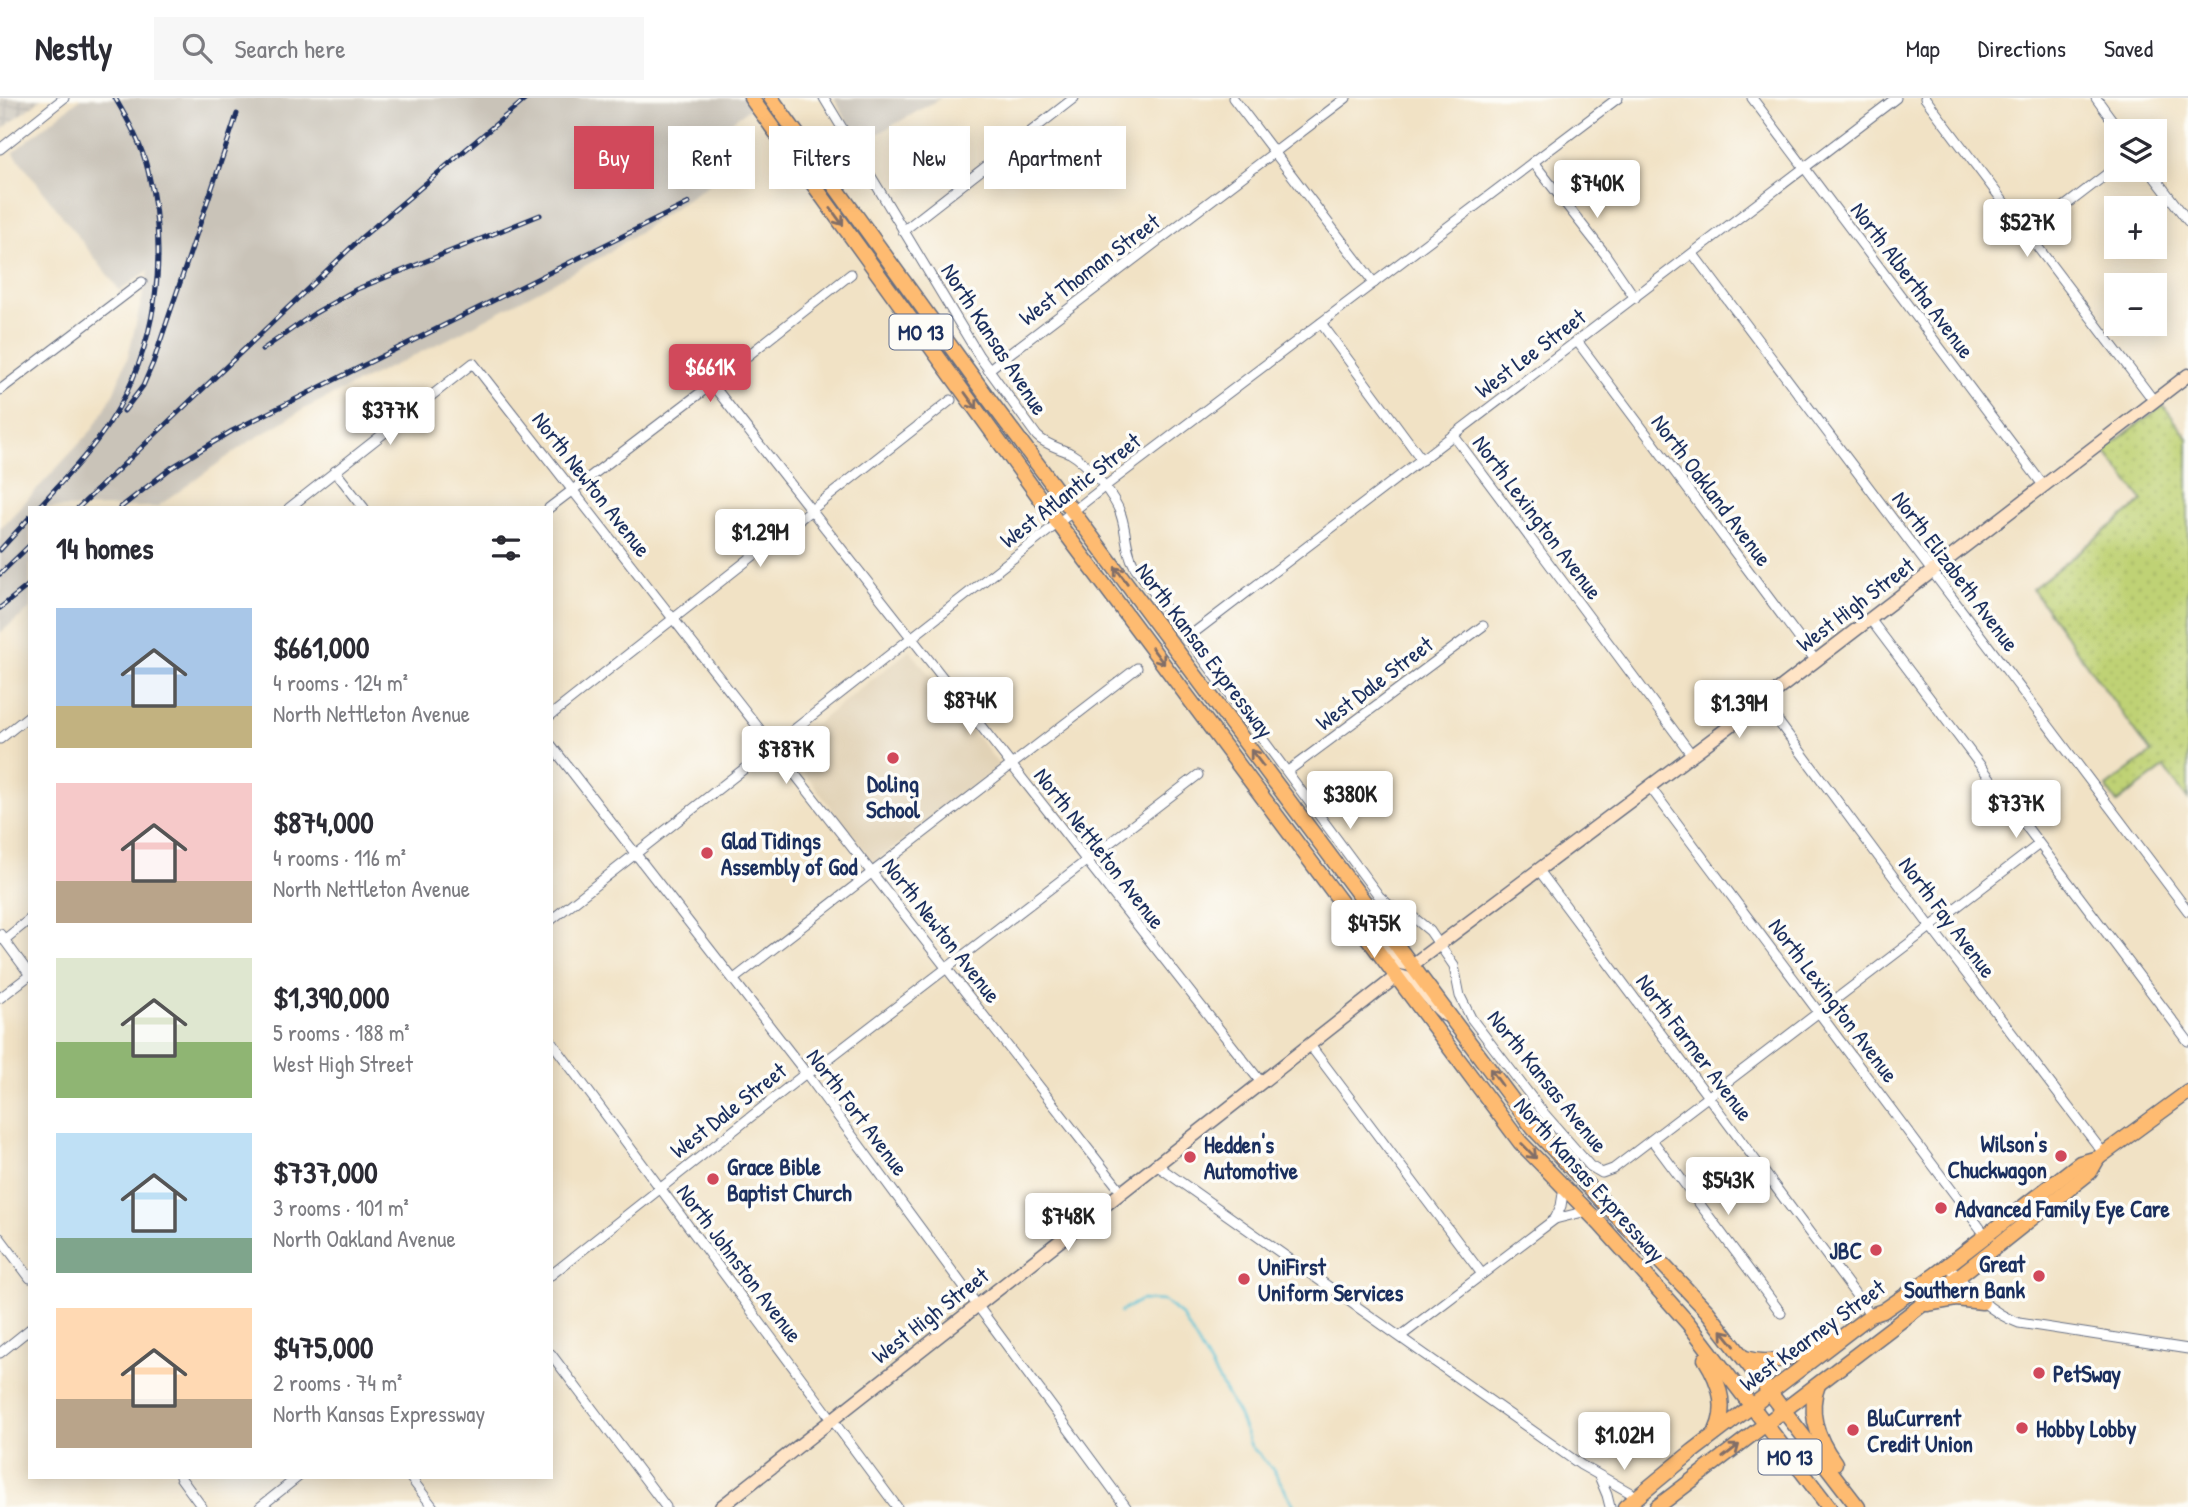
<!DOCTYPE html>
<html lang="en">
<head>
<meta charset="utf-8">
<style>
	body { margin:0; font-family:"Patrick Hand",sans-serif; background:#f7f7f7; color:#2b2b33; height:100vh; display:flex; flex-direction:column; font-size:26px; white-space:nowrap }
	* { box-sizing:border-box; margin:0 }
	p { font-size:23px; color:#7c7c81 }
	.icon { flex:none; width:38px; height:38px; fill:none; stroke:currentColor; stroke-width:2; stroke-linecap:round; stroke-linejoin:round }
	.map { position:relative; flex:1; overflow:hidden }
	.drawer { position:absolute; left:28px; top:408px; width:525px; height:973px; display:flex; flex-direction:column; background:#fff; border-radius:0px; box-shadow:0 4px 18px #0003 }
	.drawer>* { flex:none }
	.banner { position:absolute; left:574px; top:28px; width:665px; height:63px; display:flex; gap:14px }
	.controls { position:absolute; left:2104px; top:21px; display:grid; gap:14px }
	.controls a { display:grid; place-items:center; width:63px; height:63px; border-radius:0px; background:#fff; box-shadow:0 4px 18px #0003; font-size:35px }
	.price { position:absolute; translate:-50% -60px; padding:0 16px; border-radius:7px; background:#fff; color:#222; font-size:23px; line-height:46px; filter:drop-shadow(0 2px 4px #0008) }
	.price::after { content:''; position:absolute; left:50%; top:42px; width:21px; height:16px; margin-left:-10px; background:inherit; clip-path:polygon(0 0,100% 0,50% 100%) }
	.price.on { background:#d1495b; color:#fff }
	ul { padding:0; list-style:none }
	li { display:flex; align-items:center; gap:21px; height:175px; padding:0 28px }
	li span { display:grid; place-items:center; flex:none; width:196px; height:140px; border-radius:0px; color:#555 }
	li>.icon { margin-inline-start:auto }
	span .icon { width:84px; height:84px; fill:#fffc; stroke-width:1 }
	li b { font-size:30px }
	h2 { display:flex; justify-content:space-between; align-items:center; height:84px; padding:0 28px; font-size:30px }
	.tag { padding:0 24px; border-radius:0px; background:#fff; box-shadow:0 4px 18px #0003; font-size:24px; line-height:63px }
	.tag.on { background:#d1495b; color:#fff }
	header { display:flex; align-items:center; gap:42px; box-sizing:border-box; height:98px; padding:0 35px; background:#fff; border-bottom:2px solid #e1e1e2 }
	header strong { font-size:33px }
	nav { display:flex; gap:38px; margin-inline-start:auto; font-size:24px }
	.search { width:490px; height:63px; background:#f7f7f7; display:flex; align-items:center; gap:18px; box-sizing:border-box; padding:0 24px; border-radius:0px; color:#7c7c81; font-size:26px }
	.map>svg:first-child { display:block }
</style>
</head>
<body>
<header>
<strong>Nestly</strong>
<div class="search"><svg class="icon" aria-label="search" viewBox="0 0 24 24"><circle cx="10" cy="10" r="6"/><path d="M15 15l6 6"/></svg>Search here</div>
<nav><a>Map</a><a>Directions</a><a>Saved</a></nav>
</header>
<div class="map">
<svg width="2188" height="1409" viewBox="0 0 2188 1409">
	<defs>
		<pattern id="industrial-grid" width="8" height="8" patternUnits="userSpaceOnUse" patternTransform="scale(1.75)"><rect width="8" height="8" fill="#c9c3b8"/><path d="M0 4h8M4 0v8" fill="none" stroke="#aca8a1"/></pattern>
		<pattern id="park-dots" width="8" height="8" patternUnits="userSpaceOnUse" patternTransform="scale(1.75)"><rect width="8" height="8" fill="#bfd275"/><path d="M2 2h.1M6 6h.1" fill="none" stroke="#a4b568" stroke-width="1.8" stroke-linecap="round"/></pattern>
	</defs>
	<rect width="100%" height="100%" fill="#fdfcf7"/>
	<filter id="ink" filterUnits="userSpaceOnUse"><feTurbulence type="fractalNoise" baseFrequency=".0143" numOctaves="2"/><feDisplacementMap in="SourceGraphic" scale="14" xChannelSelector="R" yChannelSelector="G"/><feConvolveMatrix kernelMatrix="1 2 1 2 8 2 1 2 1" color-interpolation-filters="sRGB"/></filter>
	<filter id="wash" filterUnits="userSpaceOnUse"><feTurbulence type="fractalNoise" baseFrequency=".00686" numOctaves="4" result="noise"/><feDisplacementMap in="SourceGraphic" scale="28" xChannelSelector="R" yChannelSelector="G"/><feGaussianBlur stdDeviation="1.57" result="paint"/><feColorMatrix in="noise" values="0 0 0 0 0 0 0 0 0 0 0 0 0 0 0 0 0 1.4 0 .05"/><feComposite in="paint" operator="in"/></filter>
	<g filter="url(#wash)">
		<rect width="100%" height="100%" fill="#f1e2c5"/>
		<polygon fill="#e1d2b6" points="910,552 1000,668 874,765 785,650"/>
		<polygon fill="url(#industrial-grid)" points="0,0 42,0 0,33"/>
		<g fill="#c9c3b8">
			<polygon points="81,0 764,0 728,26 750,58 605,157 448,241 306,310 244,347 157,409 30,410 30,511 0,535 0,431 92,332 112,299 128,258 149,172 120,193 13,54"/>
			<polygon points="834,0 941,0 860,46"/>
		</g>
		<polygon fill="url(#park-dots)" stroke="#6d806a" stroke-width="2" points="2163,307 2188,340 2188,702 2164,670 2117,705 2106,689 2151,655 2032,491 2143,403 2104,352"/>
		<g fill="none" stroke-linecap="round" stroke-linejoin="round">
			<polyline stroke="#58c0d4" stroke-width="2.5" points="1120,1214 1141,1202 1164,1203 1182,1218 1238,1316 1251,1348 1274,1373 1295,1409"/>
		</g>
	</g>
	<g filter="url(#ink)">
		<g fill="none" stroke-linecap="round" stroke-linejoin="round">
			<g stroke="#666e82" stroke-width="11">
				<g id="street">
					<path d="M824,0L979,258L1037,338C1046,347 1059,350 1070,355C1088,365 1115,398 1121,417C1127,435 1125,452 1135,469L1379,798L1389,807L1413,819L1430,833L1454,868L1460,898L1471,920L1542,1013L1590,1068L1602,1075L1613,1071L2038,747"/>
					<polyline points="1233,0 1374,185"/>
					<polyline points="1752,0 2043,387"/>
					<polyline points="1925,0 2154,303"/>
					<polyline points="2096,0 2120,33"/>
					<polyline points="0,51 64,0"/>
					<polyline points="1533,64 1605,156 1635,200"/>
					<polyline points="2149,72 2188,123"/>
					<polyline points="903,133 1074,0"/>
					<polyline points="2027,137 2116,69"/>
					<polyline points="1693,156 2188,813"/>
					<polyline points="1321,225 1422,362"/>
					<polyline points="1577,243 1816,563"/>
					<polyline points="988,272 1346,0"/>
					<polyline points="704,276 1260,983"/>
					<polyline points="0,292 142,184"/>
					<polyline points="1454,338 1692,657"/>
					<polyline points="335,373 364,410"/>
					<polyline points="289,410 473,265 1121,1093"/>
					<polyline points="549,410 712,286 851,176"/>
					<polyline points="1870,521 2188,943"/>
					<polyline points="1187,540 1896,0"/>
					<polyline points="1763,603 1930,828 2104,1056"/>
					<polyline points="551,617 951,302"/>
					<polyline points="0,641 30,617"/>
					<polyline points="551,647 806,975 1126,1409"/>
					<polyline points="1288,673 1483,528"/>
					<polyline points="1650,689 1986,1138"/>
					<polyline points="1538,771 1871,1217"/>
					<polyline points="551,822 1104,389 1618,0"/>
					<polyline points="0,836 30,877 0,900"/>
					<polyline points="4,842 30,821"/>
					<polyline points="734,881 1137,570"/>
					<polyline points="551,943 897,1409"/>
					<polyline points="1309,946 1482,1176"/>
					<polyline points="1652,1042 1781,1215"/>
					<polyline points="1155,1066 1581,1367 1636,1398"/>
					<polyline points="1555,1121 1561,1108 1564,1089"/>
					<polyline points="0,1140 30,1180"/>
					<path d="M1948,1167C1969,1191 1988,1214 2019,1225L2188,1251"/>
					<polyline points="551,1177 806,975 814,972 1198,677"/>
					<polyline points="1401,1238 1555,1121 1587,1113"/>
					<polyline points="0,1255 30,1231"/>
					<polyline points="551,1256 666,1409"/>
					<polyline points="1599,1378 1607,1397 1610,1409"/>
					<polyline points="180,1379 202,1409"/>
					<polyline points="410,1379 433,1409"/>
					<polyline points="260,1409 298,1379"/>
				</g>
			</g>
			<g stroke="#666e82" stroke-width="15">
				<g id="secondary">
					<polyline points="1361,825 1401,865 1412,867 1758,607 2188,277"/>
					<path d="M721,1409L1397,878C1417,878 1430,906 1445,917"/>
				</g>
			</g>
			<g stroke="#666e82" stroke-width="17">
				<g id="primary">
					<polyline points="751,0 1058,425 1520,1044 1601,1127 1688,1225 1829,1409"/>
					<polyline points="771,0 988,300 1534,1031 1707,1213 1858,1409"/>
					<polyline points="1927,1206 1956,1201 1982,1204"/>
					<path d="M1745,1260C1776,1270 1802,1255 1830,1240"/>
					<path d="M1705,1261C1719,1283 1728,1309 1716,1333"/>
					<path d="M1818,1287C1807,1315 1818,1342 1835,1365"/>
					<polyline points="1625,1409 1693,1353 1859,1226 1871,1217 1883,1213 1935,1177 2080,1065 2098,1060 2188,994"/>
					<polyline points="1657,1409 1944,1190 2090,1074 2098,1060"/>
				</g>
			</g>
			<use href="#street" stroke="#fff" stroke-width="9"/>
			<use href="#secondary" stroke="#ffe4c6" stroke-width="12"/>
			<use href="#primary" stroke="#febb71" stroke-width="14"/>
			<g stroke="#1b2f5e" stroke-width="5">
				<g id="rail">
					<polyline points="262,252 315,215 357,191 540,117"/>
					<polyline points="124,313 143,288 153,265 237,16"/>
					<path d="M38,410C63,382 90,355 110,324C157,251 169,156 148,73C142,47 128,22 115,0"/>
					<polyline points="78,410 361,140 527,0"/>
					<polyline points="120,410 171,370 232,333 689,105"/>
					<polyline points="0,452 30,419"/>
					<polyline points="0,476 30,447"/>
					<polyline points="0,510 30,486"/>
				</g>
			</g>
			<use href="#rail" stroke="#fdfcf7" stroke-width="2.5" stroke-dasharray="8" stroke-linecap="butt"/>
		</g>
		<defs><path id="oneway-shaft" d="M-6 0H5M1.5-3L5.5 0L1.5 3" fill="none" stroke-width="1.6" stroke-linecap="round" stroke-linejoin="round" transform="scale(1.75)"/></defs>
		<g stroke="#816e67">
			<use href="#oneway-shaft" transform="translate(837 119) rotate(54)"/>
			<use href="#oneway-shaft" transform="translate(971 303) rotate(54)"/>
			<use href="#oneway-shaft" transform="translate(1121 477) rotate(-127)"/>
			<use href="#oneway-shaft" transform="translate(1158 558) rotate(53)"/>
			<use href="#oneway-shaft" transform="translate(1257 660) rotate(-127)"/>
			<use href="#oneway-shaft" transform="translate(1496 979) rotate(-126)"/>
			<use href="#oneway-shaft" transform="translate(1529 1053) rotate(46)"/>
			<use href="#oneway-shaft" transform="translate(1728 1240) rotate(-129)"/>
			<use href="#oneway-shaft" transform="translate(1731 1353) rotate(-38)"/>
		</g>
	</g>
	<g fill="#d1495b" stroke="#fdfcf7" stroke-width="2.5">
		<circle cx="893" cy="660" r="7"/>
		<circle cx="707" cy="755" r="7"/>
		<circle cx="2061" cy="1058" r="7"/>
		<circle cx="1190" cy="1059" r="7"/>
		<circle cx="713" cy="1081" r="7"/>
		<circle cx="1941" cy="1110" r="7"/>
		<circle cx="1876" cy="1152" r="7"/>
		<circle cx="2039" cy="1178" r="7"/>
		<circle cx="1244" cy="1181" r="7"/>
		<circle cx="2039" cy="1275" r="7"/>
		<circle cx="2022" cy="1330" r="7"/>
		<circle cx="1853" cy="1332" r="7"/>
	</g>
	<g text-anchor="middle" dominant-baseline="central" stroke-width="7" stroke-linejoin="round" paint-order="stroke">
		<g fill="#fdfcf7" stroke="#5f6c8c" stroke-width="2">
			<rect x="889.5" y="216.5" width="63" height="35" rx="5"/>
			<rect x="1758.5" y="1341.5" width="63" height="35" rx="5"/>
		</g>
		<g font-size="21" font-weight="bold" fill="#1b2f5e">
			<text x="921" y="234">MO 13</text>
			<text x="1790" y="1359">MO 13</text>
		</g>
		<g font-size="23" fill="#1b2f5e" stroke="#fdfcf7">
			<text transform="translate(1089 171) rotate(-37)">West Thoman Street</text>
			<text transform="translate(1913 182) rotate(53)">North Albertha Avenue</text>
			<text transform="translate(995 241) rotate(57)">North Kansas Avenue</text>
			<text transform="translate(1530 255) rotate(-37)">West Lee Street</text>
			<text transform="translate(592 386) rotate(52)">North Newton Avenue</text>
			<text transform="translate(1070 392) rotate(-38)">West Atlantic Street</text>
			<text transform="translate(1712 392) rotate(53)">North Oakland Avenue</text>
			<text transform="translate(1538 419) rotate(53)">North Lexington Avenue</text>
			<text transform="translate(1956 473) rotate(53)">North Elizabeth Avenue</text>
			<text transform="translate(1855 506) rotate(-37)">West High Street</text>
			<text transform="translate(1205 552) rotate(53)">North Kansas Expressway</text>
			<text transform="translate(1374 585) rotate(-37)">West Dale Street</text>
			<text transform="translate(1100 750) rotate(52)">North Nettleton Avenue</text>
			<text transform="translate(1948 819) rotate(53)">North Fay Avenue</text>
			<text transform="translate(942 832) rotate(52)">North Newton Avenue</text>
			<text transform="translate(1834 902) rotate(53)">North Lexington Avenue</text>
			<text transform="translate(1695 949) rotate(53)">North Farmer Avenue</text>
			<text transform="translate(1548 983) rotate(51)">North Kansas Avenue</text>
			<text transform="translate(728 1012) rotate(-38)">West Dale Street</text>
			<text transform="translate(858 1014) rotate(53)">North Fort Avenue</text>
			<text transform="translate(1590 1081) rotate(48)">North Kansas Expressway</text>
			<text transform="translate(740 1165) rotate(53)">North Johnston Avenue</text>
			<text transform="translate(930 1217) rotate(-38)">West High Street</text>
			<text transform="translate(1812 1237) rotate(-36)">West Kearney Street</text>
		</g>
		<g font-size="23" font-weight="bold" fill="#1b2f5e" stroke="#fdfcf7" text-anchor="start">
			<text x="893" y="685" text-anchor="middle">Doling<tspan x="893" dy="26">School</tspan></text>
			<text x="721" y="742">Glad Tidings<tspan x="721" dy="26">Assembly of God</tspan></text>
			<text x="2047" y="1045" text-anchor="end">Wilson's<tspan x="2047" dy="26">Chuckwagon</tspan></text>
			<text x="1204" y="1046">Hedden's<tspan x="1204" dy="26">Automotive</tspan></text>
			<text x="727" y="1068">Grace Bible<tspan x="727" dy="26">Baptist Church</tspan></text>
			<text x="1955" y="1110">Advanced Family Eye Care</text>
			<text x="1862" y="1152" text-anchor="end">JBC</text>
			<text x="2025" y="1165" text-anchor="end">Great<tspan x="2025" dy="26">Southern Bank</tspan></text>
			<text x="1258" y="1168">UniFirst<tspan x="1258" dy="26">Uniform Services</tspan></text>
			<text x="2053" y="1275">PetSway</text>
			<text x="1867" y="1319">BluCurrent<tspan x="1867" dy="26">Credit Union</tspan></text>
			<text x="2036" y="1330">Hobby Lobby</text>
		</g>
	</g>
</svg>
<div class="controls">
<a><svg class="icon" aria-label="layers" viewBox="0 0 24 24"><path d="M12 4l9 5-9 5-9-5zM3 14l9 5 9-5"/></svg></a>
<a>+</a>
<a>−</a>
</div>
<b class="price" style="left:1597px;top:122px">$740K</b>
<b class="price" style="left:2027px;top:161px">$527K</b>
<b class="price on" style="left:710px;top:306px">$661K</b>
<b class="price" style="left:390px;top:349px">$377K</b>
<b class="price" style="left:760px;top:471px">$1.29M</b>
<b class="price" style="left:970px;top:639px">$874K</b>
<b class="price" style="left:1739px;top:642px">$1.39M</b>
<b class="price" style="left:786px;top:688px">$787K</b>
<b class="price" style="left:1350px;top:733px">$380K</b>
<b class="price" style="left:2016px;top:742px">$737K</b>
<b class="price" style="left:1374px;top:862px">$475K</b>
<b class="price" style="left:1728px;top:1119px">$543K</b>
<b class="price" style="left:1068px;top:1155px">$748K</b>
<b class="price" style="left:1624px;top:1374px">$1.02M</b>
<div class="banner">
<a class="tag on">Buy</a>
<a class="tag">Rent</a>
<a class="tag">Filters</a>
<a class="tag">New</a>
<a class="tag">Apartment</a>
</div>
<section class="drawer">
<h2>14 homes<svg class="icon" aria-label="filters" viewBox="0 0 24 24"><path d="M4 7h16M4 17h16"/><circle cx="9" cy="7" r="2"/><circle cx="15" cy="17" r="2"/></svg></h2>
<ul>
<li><span style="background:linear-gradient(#a9c7e8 70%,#c2b280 0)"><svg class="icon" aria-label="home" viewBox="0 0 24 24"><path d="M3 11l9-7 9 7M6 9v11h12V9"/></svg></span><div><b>$661,000</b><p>4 rooms · 124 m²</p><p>North Nettleton Avenue</p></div></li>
<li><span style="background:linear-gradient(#f6c9c9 70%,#b9a48a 0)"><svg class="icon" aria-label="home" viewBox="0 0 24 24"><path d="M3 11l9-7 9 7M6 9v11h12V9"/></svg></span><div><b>$874,000</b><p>4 rooms · 116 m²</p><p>North Nettleton Avenue</p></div></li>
<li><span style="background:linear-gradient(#dfe7d0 60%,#8fb573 0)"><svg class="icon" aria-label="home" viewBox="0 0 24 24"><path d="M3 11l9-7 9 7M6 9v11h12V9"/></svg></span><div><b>$1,390,000</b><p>5 rooms · 188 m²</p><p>West High Street</p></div></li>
<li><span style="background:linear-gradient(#bfe0f5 75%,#7fa58c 0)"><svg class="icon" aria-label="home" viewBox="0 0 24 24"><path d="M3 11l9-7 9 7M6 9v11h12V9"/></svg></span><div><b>$737,000</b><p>3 rooms · 101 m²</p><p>North Oakland Avenue</p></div></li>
<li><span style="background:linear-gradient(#ffd9b3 65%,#b9a48a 0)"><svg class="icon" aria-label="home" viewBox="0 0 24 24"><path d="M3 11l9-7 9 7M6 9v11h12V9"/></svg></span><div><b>$475,000</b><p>2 rooms · 74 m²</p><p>North Kansas Expressway</p></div></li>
</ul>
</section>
</div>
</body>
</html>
